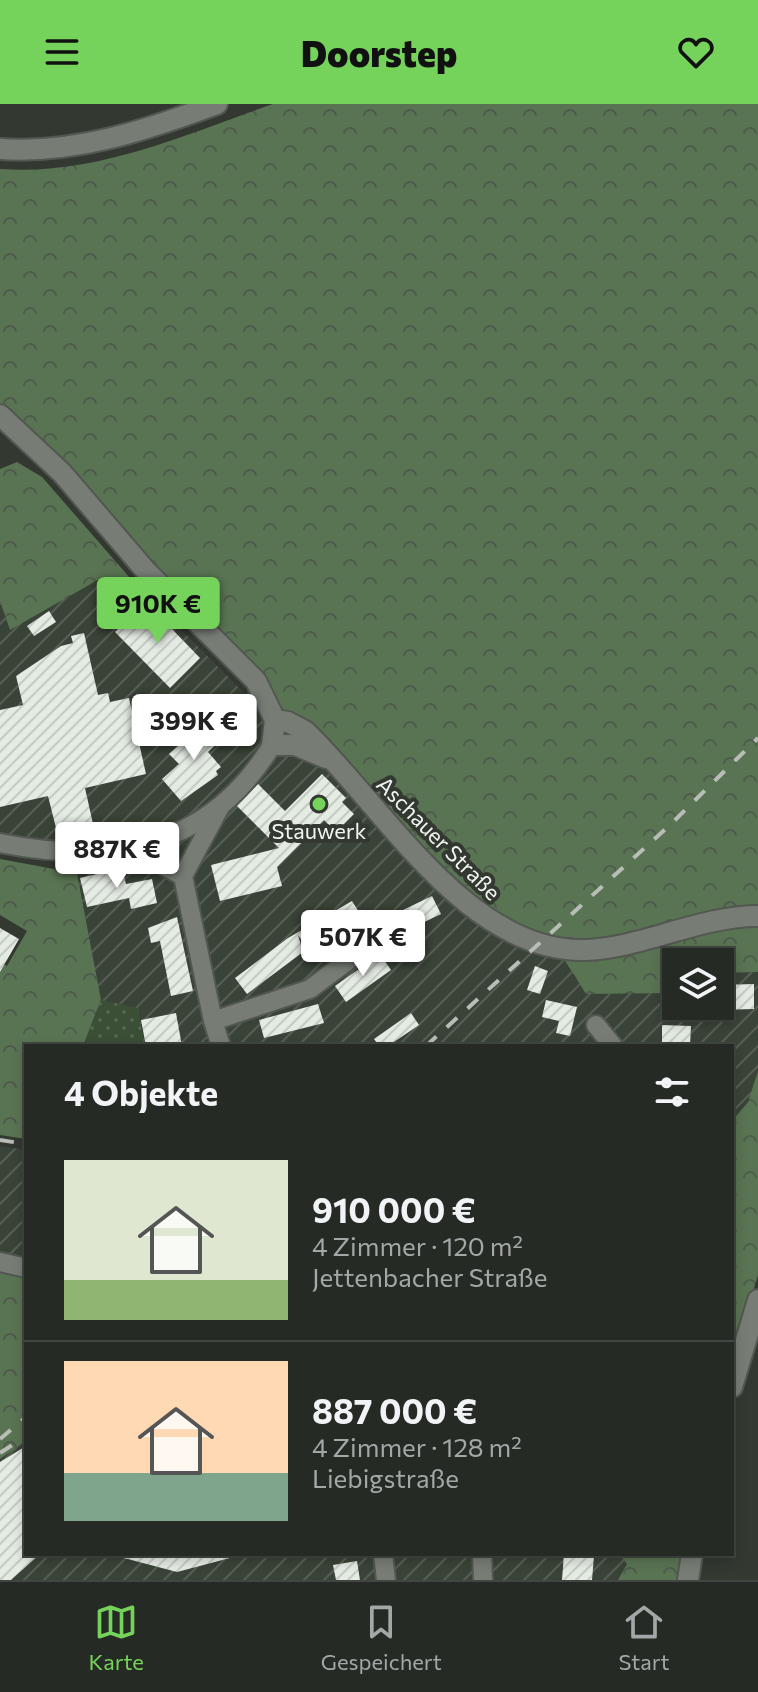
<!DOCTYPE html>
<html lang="de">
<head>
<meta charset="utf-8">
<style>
	body { margin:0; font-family:Commissioner,sans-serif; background:#2e322d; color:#f1f3f6; height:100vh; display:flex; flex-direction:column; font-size:30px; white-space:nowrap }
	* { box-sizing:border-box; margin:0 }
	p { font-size:26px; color:#a4a7a7 }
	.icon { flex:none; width:44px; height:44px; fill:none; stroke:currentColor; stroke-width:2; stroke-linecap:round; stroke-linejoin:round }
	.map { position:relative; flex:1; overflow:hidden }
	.side { position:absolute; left:24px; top:940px; width:710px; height:512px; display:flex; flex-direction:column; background:#262a25; border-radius:0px; box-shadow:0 4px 12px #0003,0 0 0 2px #424642 }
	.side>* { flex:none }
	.controls { position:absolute; left:662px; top:844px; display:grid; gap:16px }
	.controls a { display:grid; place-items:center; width:72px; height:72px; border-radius:0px; background:#262a25; box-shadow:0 4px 12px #0003,0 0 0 2px #424642; font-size:40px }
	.price { position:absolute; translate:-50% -68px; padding:0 18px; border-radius:8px; background:#fff; color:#222; font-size:26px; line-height:52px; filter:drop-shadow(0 2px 4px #0008) }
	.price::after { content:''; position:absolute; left:50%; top:48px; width:24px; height:18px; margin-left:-12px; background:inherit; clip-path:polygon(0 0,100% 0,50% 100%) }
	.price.selected { background:#75d25b; color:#111 }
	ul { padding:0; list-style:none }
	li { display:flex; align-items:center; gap:24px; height:200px; padding:0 40px }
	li+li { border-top:2px solid #424642 }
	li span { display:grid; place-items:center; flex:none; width:224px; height:160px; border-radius:0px; color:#555 }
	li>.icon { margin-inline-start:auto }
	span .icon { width:96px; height:96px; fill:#fffc; stroke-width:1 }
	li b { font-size:34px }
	h2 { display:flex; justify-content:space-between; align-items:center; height:96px; padding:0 40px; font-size:34px }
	header { display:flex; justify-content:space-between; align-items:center; height:104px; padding:0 40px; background:#75d25b; color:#111; font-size:36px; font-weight:800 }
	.dock { display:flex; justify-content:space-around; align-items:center; height:112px; border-top:2px solid #424642; background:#262a25; font-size:22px; color:#a4a7a7 }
	.dock a { display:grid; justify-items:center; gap:4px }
	.dock .selected { color:#75d25b }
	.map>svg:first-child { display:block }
</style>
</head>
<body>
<header><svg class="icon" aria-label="menu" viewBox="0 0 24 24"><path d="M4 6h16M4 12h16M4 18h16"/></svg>Doorstep<svg class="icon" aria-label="heart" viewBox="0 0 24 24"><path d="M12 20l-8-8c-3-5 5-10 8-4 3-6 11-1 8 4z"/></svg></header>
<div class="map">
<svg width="758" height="1476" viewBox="0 0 758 1476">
	<defs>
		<pattern id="industrial-furrows" width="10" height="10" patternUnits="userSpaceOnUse" patternTransform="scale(2)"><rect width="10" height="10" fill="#3a4337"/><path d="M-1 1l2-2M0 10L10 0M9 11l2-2" fill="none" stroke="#575f54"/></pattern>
		<pattern id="forest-crowns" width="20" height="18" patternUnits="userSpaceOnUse" patternTransform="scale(2)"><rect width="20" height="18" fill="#597452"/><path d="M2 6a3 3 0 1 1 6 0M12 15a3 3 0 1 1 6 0" fill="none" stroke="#4f5b4c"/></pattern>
		<pattern id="park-dots" width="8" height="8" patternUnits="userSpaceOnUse" patternTransform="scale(2)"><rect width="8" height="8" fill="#3a4f35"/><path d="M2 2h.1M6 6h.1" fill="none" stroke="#576953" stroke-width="1.8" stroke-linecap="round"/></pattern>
		<pattern id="building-hatch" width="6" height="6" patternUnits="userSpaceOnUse" patternTransform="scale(2)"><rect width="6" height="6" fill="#e4ebe3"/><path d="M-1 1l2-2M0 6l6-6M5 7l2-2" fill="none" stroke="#c5cbc4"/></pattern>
	</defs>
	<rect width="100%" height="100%" fill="#333831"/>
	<g fill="url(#industrial-furrows)">
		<polygon points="103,472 113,483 130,474 245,590 261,570 279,603 562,852 586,890 676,889 676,902 720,902 720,869 758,868 758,967 748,998 732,1017 732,942 83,942 101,896 76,764 77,743 0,731 0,497 10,526"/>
		<polygon points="0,1042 26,1046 26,1157 0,1151"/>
		<polygon points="26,1337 26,1450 619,1450 627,1460 618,1476 0,1476 0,1355"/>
	</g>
	<g fill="url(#forest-crowns)">
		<path d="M273,0H758V805L600,840H565L487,811L306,625L279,603L261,570L153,465L0,302V65C96,72 184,31 273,0Z"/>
		<polygon points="17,358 42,373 130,474 113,483 103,473 10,526 0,497 0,365"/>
		<polygon points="0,755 54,765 76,764 101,896 83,942 26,942 26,1035 0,1031 0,858 7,862 27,827 0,811"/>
		<polygon points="758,819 758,868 720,869 720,858 676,858 676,889 586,890 562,852"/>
		<polygon points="758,967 758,1171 732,1257 732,1017 748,998"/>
		<polygon points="0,1167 26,1172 26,1337 0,1355"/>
		<polygon points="619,1450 684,1450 681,1476 618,1476 627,1460"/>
	</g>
	<polygon fill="url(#park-dots)" points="101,896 138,904 144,942 83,942"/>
	<g fill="url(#building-hatch)">
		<polygon points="146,498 200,554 170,584 115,528"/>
		<polygon points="49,507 56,518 34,532 27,522"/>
		<polygon points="84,529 98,591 108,589 110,598 129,594 146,670 85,684 93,720 57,728 48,692 0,703 0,606 23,601 16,572 61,542 73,539 71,532"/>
		<polygon points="209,615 224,633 208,648 221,663 216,667 218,671 181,697 162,675 179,660 169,650"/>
		<polygon points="322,670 346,694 342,698 354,710 336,728 324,716 277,763 282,782 220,797 211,761 279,744 237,702 258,680 285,707"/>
		<polygon points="122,764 126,780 152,775 157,799 131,805 129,794 87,803 80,774"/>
		<polygon points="432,792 441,810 383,838 374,820"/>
		<polygon points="352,797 364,816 313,845 311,842 308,845 298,831 303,848 247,890 235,874 288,834"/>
		<polygon points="177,813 193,887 171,892 160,837 151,839 148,824"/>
		<polygon points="0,824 19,835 0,868"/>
		<polygon points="380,850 391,866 346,898 335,882"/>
		<polygon points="535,862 548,867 540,890 527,886"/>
		<polygon points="754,880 754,905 720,906 720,881"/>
		<polygon points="546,896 577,903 570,932 556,929 559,917 542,913"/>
		<polygon points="318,900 324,919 264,934 259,916"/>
		<polygon points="176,909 182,942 146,942 141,916"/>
		<polygon points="411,909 419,921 388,942 379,942 374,935"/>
		<polygon points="662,921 691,922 690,942 662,942"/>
		<polygon points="26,1342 26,1450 40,1450 11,1476 0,1476 0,1358"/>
		<polygon points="124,1450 230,1450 230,1454 177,1468 124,1454"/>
		<polygon points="564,1450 594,1452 592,1476 562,1476"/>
		<polygon points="357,1457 360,1476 336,1476 333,1461"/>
	</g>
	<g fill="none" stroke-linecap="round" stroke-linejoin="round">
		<g stroke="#525751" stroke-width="22">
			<g id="minor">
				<polyline points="220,703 183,772 213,917 221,942"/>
				<path d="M0,739C111,761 209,745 272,641"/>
				<polyline points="150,741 164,762 183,772"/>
				<polyline points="213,917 310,885 366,843"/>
				<polyline points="596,921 613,942"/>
				<polyline points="0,1158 26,1164"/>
				<polyline points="383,1450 386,1476"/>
				<polyline points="482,1450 483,1476"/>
			</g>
		</g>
		<g stroke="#525751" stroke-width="24">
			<g id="tertiary">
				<path d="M0,45C76,50 147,26 217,0"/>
				<polyline points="0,311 62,369 146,467 256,577 275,616 272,641 295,641 326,654"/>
				<path d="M275,616L288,618L305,627C382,700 467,849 585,846C643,844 699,812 758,812"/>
				<polyline points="732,1283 758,1196"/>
				<polyline points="688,1476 692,1450"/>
			</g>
		</g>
		<use href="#minor" stroke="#777c75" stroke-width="18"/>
		<use href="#tertiary" stroke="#777c75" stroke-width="20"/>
		<g stroke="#b9bdb8" stroke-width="4" stroke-dasharray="14 14" stroke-linecap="butt">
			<polyline points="426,942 670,721 758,634"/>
			<polyline points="0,1036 26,1040"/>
			<polyline points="0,1335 26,1313"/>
			<polyline points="0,1349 26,1332"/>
		</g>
	</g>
	<circle fill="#75d25b" stroke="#333831" stroke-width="3" cx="319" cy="700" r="8"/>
	<g text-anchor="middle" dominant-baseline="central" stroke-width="8" stroke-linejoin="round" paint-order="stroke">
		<g font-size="22" fill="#f2f5f1" stroke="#333831">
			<text x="319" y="726">Stauwerk</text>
		</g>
		<g font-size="22" fill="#f2f5f1" stroke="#333831">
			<text transform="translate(439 734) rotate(45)">Aschauer Straße</text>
		</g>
	</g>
</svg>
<div class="controls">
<a><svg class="icon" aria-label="layers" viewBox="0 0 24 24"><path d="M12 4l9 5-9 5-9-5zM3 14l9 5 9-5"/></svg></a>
</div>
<b class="price selected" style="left:158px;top:541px">910K €</b>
<b class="price" style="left:194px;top:658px">399K €</b>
<b class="price" style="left:117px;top:786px">887K €</b>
<b class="price" style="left:363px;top:874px">507K €</b>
<section class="side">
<h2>4 Objekte<svg class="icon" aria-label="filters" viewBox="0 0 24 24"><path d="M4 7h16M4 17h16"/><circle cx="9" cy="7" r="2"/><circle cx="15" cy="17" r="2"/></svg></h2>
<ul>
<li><span style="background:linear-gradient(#dfe7d0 75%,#8fb573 0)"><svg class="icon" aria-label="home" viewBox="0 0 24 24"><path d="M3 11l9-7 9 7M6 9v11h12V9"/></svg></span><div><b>910 000 €</b><p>4 Zimmer · 120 m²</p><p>Jettenbacher Straße</p></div></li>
<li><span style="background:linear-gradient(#ffd9b3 70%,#7fa58c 0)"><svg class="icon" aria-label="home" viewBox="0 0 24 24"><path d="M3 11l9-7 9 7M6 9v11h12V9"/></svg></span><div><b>887 000 €</b><p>4 Zimmer · 128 m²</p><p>Liebigstraße</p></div></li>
</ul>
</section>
</div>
<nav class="dock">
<a class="selected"><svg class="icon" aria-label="map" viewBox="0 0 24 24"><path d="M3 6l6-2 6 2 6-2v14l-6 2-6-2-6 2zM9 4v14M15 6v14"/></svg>Karte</a>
<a><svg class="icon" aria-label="saved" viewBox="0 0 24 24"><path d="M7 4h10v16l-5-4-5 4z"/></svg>Gespeichert</a>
<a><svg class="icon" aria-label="home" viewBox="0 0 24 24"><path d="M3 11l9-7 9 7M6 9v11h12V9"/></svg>Start</a>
</nav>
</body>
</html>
